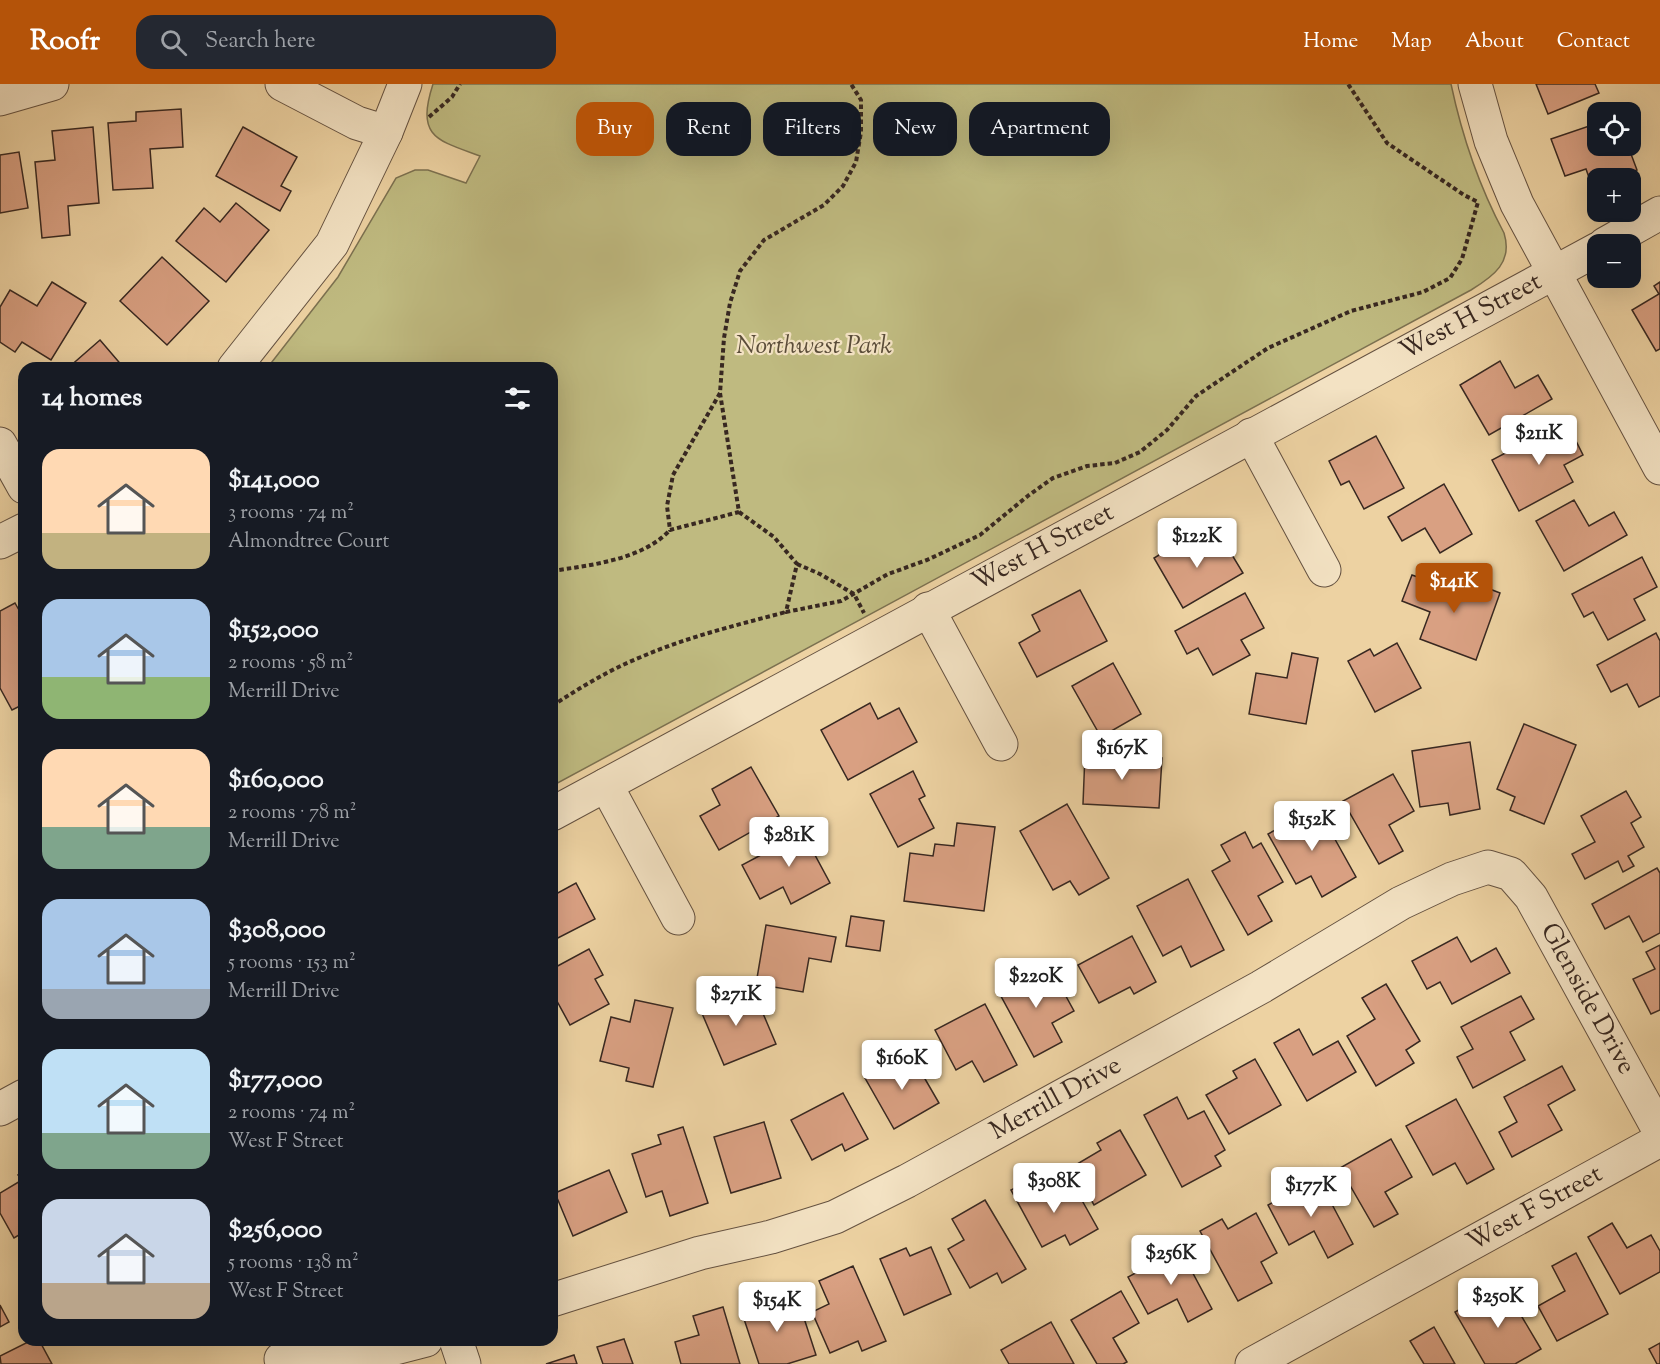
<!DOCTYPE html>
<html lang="en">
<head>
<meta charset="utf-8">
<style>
	body { margin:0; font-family:"Sorts Mill Goudy",serif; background:#242831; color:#f1f3f6; height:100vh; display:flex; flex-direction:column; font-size:22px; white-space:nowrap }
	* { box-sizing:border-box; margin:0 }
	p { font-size:20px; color:#9ea1a6 }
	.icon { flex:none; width:33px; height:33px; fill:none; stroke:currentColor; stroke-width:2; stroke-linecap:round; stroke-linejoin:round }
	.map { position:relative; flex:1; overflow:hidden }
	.panel { position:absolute; left:18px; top:278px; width:540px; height:984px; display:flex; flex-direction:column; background:#171b24; border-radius:18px; box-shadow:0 6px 24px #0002 }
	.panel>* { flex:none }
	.top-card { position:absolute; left:576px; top:18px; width:570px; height:54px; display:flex; gap:12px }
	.fabs { position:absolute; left:1587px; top:18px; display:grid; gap:12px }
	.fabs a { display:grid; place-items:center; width:54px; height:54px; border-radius:12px; background:#171b24; box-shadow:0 6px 24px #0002; font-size:30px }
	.price { position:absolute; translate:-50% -51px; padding:0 14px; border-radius:6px; background:#fff; color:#222; font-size:20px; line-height:39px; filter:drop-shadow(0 2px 3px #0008) }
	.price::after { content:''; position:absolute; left:50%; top:36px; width:18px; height:14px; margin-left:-9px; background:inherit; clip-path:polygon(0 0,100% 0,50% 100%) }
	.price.current { background:#b45309; color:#fff }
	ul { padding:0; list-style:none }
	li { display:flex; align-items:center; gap:18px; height:150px; padding:0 24px }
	li span { display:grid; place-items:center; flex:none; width:168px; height:120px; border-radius:18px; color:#555 }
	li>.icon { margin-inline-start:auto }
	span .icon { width:72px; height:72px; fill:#fffc; stroke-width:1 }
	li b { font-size:26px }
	h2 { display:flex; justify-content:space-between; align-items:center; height:72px; padding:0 24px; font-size:26px }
	.tag { padding:0 21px; border-radius:18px; background:#171b24; box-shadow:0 6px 24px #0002; font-size:21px; line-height:54px }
	.tag.current { background:#b45309; color:#fff }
	header { display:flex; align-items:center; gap:36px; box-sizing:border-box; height:84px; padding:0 30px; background:#b45309; color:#fff }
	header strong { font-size:28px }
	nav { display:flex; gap:33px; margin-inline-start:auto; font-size:21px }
	.search { width:420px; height:54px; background:#242831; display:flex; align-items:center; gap:15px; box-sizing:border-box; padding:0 21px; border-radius:18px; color:#9ea1a6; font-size:22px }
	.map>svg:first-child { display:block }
</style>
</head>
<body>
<header>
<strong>Roofr</strong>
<div class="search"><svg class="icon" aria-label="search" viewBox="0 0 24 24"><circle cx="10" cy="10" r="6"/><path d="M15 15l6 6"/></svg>Search here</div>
<nav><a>Home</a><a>Map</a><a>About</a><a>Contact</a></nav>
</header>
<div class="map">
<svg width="1660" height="1280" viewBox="0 0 1660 1280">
	<rect width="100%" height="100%" fill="#edd2a2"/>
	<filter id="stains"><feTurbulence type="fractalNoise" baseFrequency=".00333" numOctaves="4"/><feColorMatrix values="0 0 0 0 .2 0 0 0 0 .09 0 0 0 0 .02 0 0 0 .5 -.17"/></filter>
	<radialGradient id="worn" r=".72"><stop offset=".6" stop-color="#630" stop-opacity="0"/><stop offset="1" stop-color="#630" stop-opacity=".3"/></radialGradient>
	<path fill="#bfba80" stroke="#7c7150" stroke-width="1.5" d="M433,0H1451C1462,52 1479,102 1504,149C1513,178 1494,192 1471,206L552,702V284L268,283L338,193L396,94L415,86H428L466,99L480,72C436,56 416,53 433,0Z"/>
	<g fill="#d9a082" stroke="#382821" stroke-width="1.5">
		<polygon points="1536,0 1595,0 1599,9 1548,30"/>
		<polygon points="181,25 183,63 150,65 153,104 113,106 108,39 136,37 136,28"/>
		<polygon points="1598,39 1598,62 1628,62 1637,86 1614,94 1598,94 1598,100 1592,102 1586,85 1565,92 1551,55"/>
		<polygon points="93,43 99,119 68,122 70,151 42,154 35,78 55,76 52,47"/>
		<polygon points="243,43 297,73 281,102 291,107 280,127 216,92"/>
		<polygon points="19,68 28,124 0,129 0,71"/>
		<polygon points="236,119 269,146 226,198 176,157 204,124 220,138"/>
		<polygon points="162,173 209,217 167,261 120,217"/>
		<polygon points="52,198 86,219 51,276 22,258 15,268 0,258 0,223 10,206 37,222"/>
		<polygon points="1660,198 1660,265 1656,267 1632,226 1659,210 1654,202"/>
		<polygon points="100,256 124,284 68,284"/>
		<polygon points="1500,277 1515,304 1538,291 1552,315 1489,351 1460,301"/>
		<polygon points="1566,337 1583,371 1564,381 1573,398 1519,427 1492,376"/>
		<polygon points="1376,352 1404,404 1364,425 1349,397 1341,401 1329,377"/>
		<polygon points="1444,400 1472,450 1440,469 1425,444 1402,457 1388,433"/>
		<polygon points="1574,416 1589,442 1614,428 1627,451 1564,487 1536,437"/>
		<polygon points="1192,451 1202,468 1223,456 1243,489 1183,524 1154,474"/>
		<polygon points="1642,473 1657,503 1634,515 1645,536 1608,556 1593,528 1584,533 1572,510"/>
		<polygon points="1412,491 1459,508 1464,495 1500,509 1476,576 1420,555 1430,528 1402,517"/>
		<polygon points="1080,506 1107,557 1037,593 1019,559 1040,547 1032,531"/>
		<polygon points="1245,509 1264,544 1241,556 1250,571 1213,591 1198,564 1187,570 1175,547"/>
		<polygon points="15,519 24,535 24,620 12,626 0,604 0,527"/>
		<polygon points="1656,549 1660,557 1660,612 1639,623 1627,600 1611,608 1597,581"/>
		<polygon points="1397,559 1421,604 1375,628 1348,577 1370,565 1374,572"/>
		<polygon points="1292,569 1318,574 1306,640 1249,630 1256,589 1287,594"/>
		<polygon points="1113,579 1141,630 1101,653 1072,602"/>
		<polygon points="870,619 878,635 899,624 917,658 848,696 821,646"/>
		<polygon points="1524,640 1576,661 1544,740 1510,726 1515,713 1497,705"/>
		<polygon points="1470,658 1480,725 1450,731 1448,719 1420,723 1412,667"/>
		<polygon points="1085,670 1162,674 1159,724 1083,720"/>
		<polygon points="751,683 779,732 719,766 700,732 720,721 712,705"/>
		<polygon points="913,687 925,712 919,715 934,744 898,763 870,710"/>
		<polygon points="1393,690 1414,727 1389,741 1403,767 1379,780 1343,717"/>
		<polygon points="1626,707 1641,733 1631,739 1644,763 1628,772 1634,782 1623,788 1618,777 1585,795 1572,770 1595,758 1581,732"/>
		<polygon points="1067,720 1109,794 1079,811 1070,797 1053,806 1020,747"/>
		<polygon points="1317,723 1356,793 1322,813 1311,792 1296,800 1268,750"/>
		<polygon points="957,739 995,743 984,827 904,817 910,769 933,772 935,760 954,762"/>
		<polygon points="812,744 825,766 815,771 830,799 791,820 783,803 760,815 742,781"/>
		<polygon points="1245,748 1253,764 1261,759 1283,798 1258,812 1272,837 1248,851 1212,787 1230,777 1221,761"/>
		<polygon points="1657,784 1660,789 1660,849 1643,858 1629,832 1605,845 1592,820"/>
		<polygon points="1188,795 1224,866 1191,883 1181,862 1163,872 1137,822"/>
		<polygon points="576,799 595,835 552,857 552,803 556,810"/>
		<polygon points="851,832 884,837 880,867 846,862"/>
		<polygon points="766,841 836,853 831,878 809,874 803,908 756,900"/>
		<polygon points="1132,852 1156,898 1134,910 1130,903 1099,919 1078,881"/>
		<polygon points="1457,853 1471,878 1496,864 1510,889 1452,920 1440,898 1427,905 1412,877"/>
		<polygon points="1660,861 1660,926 1651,930 1633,895 1655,885 1646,868"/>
		<polygon points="589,865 603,891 595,895 609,920 570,941 552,908 552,885"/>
		<polygon points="1051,885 1074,927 1052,939 1062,958 1034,973 996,903 1019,891 1024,900"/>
		<polygon points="1386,900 1420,957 1406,966 1414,979 1376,1002 1347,952 1375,935 1362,914"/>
		<polygon points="734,904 743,927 759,920 776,960 724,981 698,920"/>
		<polygon points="1521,912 1534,935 1510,948 1525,976 1473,1004 1457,973 1473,965 1461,943"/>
		<polygon points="635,916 673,924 653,1003 626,997 629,984 600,977 611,933 630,938"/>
		<polygon points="985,920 1017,981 984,998 972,977 956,986 935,946"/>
		<polygon points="1299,945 1313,971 1338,957 1356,988 1307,1017 1274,959"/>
		<polygon points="910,969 939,1019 894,1045 865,994"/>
		<polygon points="1255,975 1281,1021 1229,1050 1206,1011 1237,994 1233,987"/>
		<polygon points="1562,982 1575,1006 1548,1021 1562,1046 1512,1073 1499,1048 1517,1038 1504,1013"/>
		<polygon points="843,1009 868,1055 845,1067 842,1060 812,1076 791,1036"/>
		<polygon points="1177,1013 1188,1035 1204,1027 1225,1066 1215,1072 1221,1082 1182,1103 1144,1031"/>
		<polygon points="1456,1015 1494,1085 1467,1100 1455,1079 1433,1091 1406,1042"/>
		<polygon points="764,1038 781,1094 731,1109 714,1053"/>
		<polygon points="683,1043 708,1119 670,1132 662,1107 646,1113 632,1070 661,1060 658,1051"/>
		<polygon points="1120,1046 1146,1091 1094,1121 1072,1083 1101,1066 1097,1059"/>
		<polygon points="1391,1055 1412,1093 1385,1108 1398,1130 1374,1143 1340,1084"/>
		<polygon points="609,1086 627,1128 573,1152 555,1109"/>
		<polygon points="24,1087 24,1148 14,1154 0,1129 0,1109 22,1096 18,1091"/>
		<polygon points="1036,1093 1049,1118 1075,1104 1098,1145 1070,1161 1065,1151 1042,1163 1011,1106"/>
		<polygon points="1318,1094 1353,1160 1328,1174 1314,1147 1289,1161 1268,1121"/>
		<polygon points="985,1116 1026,1185 1002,1199 997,1189 970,1204 948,1165 964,1156 952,1135"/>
		<polygon points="1256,1129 1277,1169 1261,1178 1272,1199 1238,1217 1200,1147 1222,1135 1228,1145"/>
		<polygon points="1612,1139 1627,1164 1651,1151 1660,1167 1660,1188 1620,1210 1588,1153"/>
		<polygon points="931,1163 951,1210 904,1231 880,1175 906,1164 910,1172"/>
		<polygon points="1180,1165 1212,1225 1188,1238 1177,1215 1148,1230 1128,1193"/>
		<polygon points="1576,1169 1608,1230 1557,1257 1538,1222 1565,1207 1552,1182"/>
		<polygon points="853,1182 886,1257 862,1267 858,1257 830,1269 812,1228 829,1220 819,1197"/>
		<polygon points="1503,1201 1541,1265 1515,1280 1485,1280 1455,1228"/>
		<polygon points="1121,1207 1139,1239 1113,1254 1127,1278 1123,1280 1097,1280 1071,1236"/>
		<polygon points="778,1210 786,1233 802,1228 816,1271 787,1280 759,1280 740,1223"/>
		<polygon points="0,1221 9,1238 0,1243"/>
		<polygon points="723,1223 740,1280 681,1280 675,1258 699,1251 693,1232"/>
		<polygon points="1051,1238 1074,1280 1009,1280 1001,1266"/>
		<polygon points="1434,1243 1455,1280 1424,1280 1410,1257"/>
		<polygon points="624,1255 633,1280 603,1280 597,1263"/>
		<polygon points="32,1256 39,1256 52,1280 1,1280 0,1272"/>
		<polygon points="1660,1259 1660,1280 1657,1280 1649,1265"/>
		<polygon points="574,1271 577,1280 546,1280"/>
	</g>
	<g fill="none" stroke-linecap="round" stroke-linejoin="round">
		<g stroke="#655241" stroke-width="35">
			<g id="minor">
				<polyline points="282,0 357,39 386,48"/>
				<polyline points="1475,0 1491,57 1517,120 1660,384"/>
				<polyline points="0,15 52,0"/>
				<polyline points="1605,160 1660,129"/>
				<polyline points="234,284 332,160 386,48 405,0"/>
				<polyline points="1251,351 1324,486"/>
				<polyline points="0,360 24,403"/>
				<polyline points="0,458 24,446"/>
				<polyline points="928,525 1001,660"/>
				<polyline points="606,701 678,834"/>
				<polyline points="552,730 1598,165"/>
				<polyline points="0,1025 24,1012"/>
				<polyline points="552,1216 700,1169 771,1153 835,1133 907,1097 1261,903 1401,819 1452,795 1488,783 1511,790 1531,813 1660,1048"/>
				<polyline points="456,1256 464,1280"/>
				<polyline points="281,1275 349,1276 426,1256"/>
				<polyline points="1252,1280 1660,1056"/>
			</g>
		</g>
		<g stroke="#382821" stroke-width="4" stroke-dasharray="4.5 3" stroke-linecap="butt">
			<polyline points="429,33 452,13 460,0"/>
			<polyline points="720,309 673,391 667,422 670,446 739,428 720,309 724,254 730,219 740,187 764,156 824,121 843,102 856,78 861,48 861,16 851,0"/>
			<polyline points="739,428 774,453 797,480 786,528 841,517 888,490 927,476 980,451 1029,411 1053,394 1087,382 1115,379 1140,368 1167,346 1196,312 1268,264 1351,227 1423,208 1450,194 1462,175 1478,118 1464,111 1387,59 1348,0"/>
			<polyline points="797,480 820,490 854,510 864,529"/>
			<path d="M552,487C591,481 642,476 670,446"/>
			<path d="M552,622C581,603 609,586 641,573C687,553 737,541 786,528"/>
		</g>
		<use href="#minor" stroke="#f3e2c3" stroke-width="33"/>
	</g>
	<g text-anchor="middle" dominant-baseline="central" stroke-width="4.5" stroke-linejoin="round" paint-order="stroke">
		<g font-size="26" fill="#382821" stroke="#f3e2c3">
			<text transform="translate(1471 233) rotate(-28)">West H Street</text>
			<text transform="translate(1043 464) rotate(-28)">West H Street</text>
			<text transform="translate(1587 915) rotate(61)">Glenside Drive</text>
			<text transform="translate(1056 1015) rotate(-29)">Merrill Drive</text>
			<text transform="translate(1535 1125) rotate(-29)">West F Street</text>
		</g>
		<g font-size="26" font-style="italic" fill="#5a4c39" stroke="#f3e2c3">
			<text x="814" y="262">Northwest Park</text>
		</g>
	</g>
	<rect width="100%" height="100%" filter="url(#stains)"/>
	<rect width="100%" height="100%" fill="url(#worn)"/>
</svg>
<div class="fabs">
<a><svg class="icon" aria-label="locate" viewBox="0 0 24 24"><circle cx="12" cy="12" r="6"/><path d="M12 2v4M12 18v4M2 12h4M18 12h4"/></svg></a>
<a>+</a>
<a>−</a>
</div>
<b class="price" style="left:1539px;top:382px">$211K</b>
<b class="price" style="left:1197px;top:485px">$122K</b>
<b class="price current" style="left:1454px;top:530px">$141K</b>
<b class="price" style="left:1122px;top:697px">$167K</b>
<b class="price" style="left:1312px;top:768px">$152K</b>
<b class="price" style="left:789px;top:784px">$281K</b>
<b class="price" style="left:1036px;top:925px">$220K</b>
<b class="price" style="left:736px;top:943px">$271K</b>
<b class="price" style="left:902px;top:1007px">$160K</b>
<b class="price" style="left:1054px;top:1130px">$308K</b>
<b class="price" style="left:1311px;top:1134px">$177K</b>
<b class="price" style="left:1171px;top:1202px">$256K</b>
<b class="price" style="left:1498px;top:1245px">$250K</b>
<b class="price" style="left:777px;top:1249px">$154K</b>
<div class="top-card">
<a class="tag current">Buy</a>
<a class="tag">Rent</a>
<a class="tag">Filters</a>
<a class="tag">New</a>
<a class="tag">Apartment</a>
</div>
<section class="panel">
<h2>14 homes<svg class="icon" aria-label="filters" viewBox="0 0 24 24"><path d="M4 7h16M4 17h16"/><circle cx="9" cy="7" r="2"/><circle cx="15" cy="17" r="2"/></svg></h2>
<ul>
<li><span style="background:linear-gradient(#ffd9b3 70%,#c2b280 0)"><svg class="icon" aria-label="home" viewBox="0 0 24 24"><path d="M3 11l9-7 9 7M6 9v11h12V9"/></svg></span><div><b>$141,000</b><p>3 rooms · 74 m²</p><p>Almondtree Court</p></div></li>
<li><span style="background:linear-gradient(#a9c7e8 65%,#8fb573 0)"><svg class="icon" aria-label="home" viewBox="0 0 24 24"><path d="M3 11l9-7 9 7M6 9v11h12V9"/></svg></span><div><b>$152,000</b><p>2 rooms · 58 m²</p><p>Merrill Drive</p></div></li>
<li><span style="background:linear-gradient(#ffd9b3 65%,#7fa58c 0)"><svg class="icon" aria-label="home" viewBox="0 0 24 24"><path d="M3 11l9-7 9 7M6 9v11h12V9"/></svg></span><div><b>$160,000</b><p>2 rooms · 78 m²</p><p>Merrill Drive</p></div></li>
<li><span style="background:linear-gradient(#a9c7e8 75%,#9aa5b1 0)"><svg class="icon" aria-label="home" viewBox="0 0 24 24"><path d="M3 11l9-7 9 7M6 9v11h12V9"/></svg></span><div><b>$308,000</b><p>5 rooms · 153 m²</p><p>Merrill Drive</p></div></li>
<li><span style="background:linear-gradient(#bfe0f5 70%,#7fa58c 0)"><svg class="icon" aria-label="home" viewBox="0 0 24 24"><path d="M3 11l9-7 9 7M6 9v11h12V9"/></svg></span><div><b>$177,000</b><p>2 rooms · 74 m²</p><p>West F Street</p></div></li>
<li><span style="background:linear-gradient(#c9d6e8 70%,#b9a48a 0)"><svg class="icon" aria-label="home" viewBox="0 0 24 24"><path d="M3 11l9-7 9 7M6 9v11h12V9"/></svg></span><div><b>$256,000</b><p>5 rooms · 138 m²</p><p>West F Street</p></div></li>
</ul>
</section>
</div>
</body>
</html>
